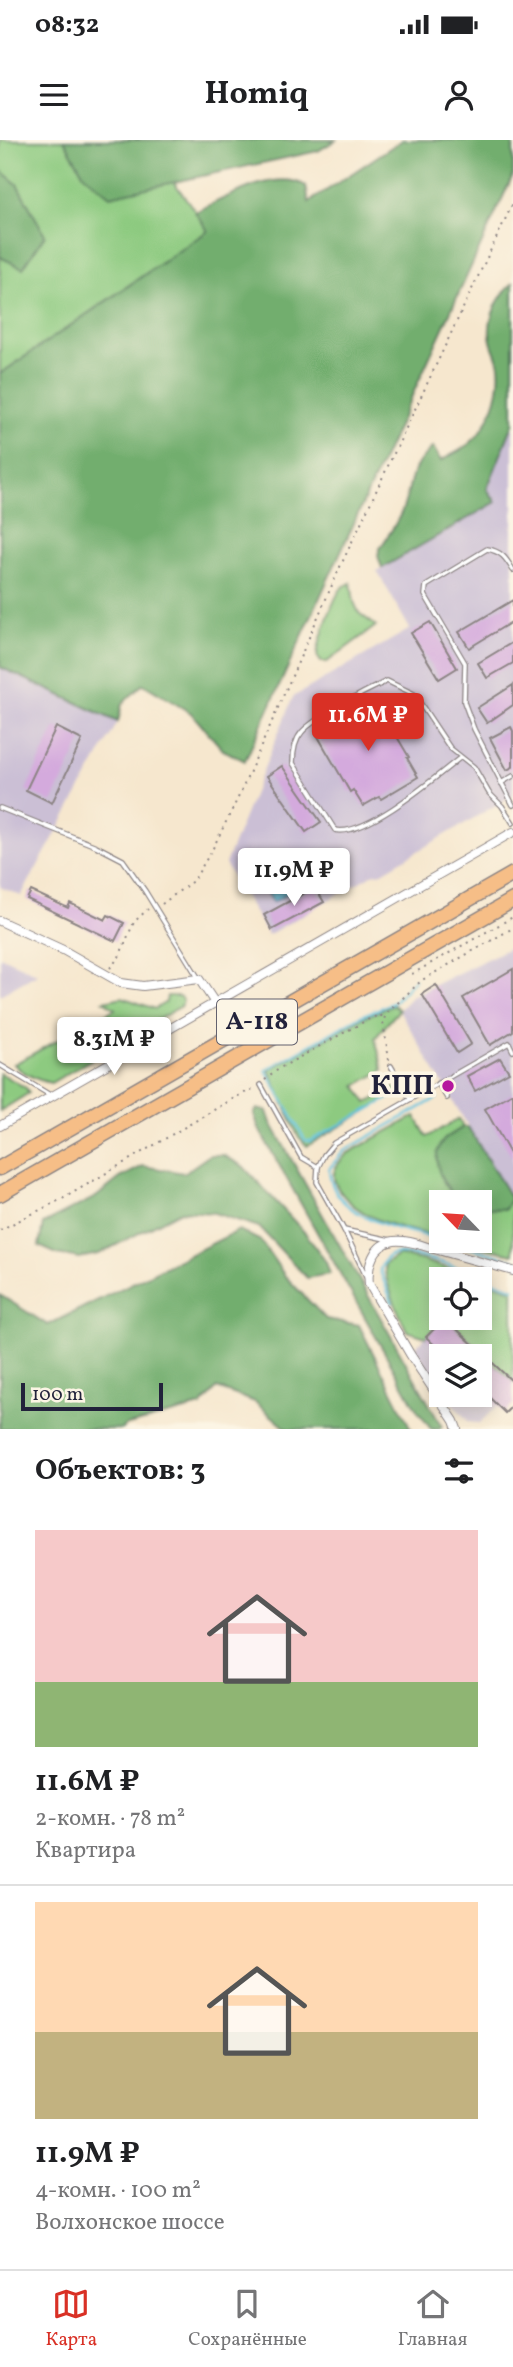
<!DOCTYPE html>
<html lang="ru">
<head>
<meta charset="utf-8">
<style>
	body { margin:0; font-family:Vollkorn,serif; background:#f6f6f6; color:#202124; height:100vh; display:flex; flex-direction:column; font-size:26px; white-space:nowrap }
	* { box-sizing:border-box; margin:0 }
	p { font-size:23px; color:#757577 }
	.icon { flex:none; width:38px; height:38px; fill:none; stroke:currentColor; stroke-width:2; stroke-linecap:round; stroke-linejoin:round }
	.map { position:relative; height:1289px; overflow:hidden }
	.panel { display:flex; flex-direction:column; background:#fff; flex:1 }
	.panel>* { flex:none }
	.needle { width:46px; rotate:295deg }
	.fabs { position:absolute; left:429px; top:1050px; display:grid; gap:14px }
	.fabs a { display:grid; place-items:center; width:63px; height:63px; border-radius:0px; background:#fff; box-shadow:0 4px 18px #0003; font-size:35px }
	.scale { position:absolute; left:21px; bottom:18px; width:142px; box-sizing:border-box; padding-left:7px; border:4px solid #22223b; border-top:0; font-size:19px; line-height:24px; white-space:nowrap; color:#22223b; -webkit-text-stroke:5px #fcf5e5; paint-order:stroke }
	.price { position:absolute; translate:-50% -60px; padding:0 16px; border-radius:7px; background:#fff; color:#222; font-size:23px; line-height:46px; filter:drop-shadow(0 2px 4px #0008) }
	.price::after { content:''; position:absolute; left:50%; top:42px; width:21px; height:16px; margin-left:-10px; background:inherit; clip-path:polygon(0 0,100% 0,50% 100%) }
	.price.selected { background:#d93025; color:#fff }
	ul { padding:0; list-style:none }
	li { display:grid; align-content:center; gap:14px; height:371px; padding:0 35px }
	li+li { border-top:2px solid #e0e0e0 }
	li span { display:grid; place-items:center; height:217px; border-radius:0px; color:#555 }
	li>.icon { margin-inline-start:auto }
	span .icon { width:126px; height:126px; fill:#fffc; stroke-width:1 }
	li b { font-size:30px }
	h2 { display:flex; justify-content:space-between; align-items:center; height:84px; padding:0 35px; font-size:30px }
	.status { display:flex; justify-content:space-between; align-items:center; height:49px; padding:0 35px; background:#fff; direction:ltr }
	.status svg { height:19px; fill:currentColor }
	header { display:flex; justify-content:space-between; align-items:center; height:91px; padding:0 35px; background:#fff; font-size:32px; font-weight:700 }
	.menu { display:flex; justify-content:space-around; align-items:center; height:98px; border-top:2px solid #e0e0e0; background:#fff; font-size:19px; color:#757577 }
	.menu a { display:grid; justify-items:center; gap:4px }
	.menu .selected { color:#d93025 }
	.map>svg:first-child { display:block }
</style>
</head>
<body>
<div class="status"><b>08:32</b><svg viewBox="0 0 49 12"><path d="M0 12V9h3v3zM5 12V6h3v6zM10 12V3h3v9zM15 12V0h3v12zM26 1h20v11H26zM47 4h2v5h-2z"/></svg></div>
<header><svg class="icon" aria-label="menu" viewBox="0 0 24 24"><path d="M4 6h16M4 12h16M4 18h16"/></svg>Homiq<svg class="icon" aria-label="person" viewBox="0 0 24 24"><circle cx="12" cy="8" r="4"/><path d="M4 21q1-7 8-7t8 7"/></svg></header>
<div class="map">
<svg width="513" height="1289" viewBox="0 0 513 1289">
	<rect width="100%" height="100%" fill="#fcf5e5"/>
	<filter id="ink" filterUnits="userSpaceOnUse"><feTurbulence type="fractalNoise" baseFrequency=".0143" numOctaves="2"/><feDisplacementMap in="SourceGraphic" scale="14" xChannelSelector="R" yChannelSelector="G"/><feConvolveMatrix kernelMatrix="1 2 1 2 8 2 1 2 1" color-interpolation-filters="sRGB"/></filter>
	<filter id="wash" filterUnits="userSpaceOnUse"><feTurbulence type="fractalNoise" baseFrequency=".00686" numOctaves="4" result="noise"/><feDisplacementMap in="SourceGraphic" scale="28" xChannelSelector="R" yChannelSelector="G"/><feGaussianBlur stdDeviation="1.57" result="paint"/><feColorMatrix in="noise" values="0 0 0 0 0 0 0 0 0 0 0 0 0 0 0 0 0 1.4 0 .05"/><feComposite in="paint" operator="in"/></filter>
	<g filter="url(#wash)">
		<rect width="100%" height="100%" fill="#f6e7ce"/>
		<g fill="#cbbfd5">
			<polygon points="513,284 513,388 509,384 513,390 513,655 379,734 375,733 268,795 225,724 293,557 410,489 377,431 495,362 487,349"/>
			<polygon points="0,527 118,582 21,756 0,747"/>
			<polygon points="513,806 513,1062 399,870 412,856"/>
			<polygon points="0,816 37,834 0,855"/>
			<polygon points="445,1178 513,1242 513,1265 505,1273 498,1266 479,1283 469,1282 445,1255 480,1255 480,1216 441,1216 441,1249 434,1239 415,1207"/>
		</g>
		<g fill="#8dca80" stroke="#58765e" stroke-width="2">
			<polygon points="0,0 143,0 209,90 0,234"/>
			<path d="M351,443L354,462L359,473L376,486L327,522H321L317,516C318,503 333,459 341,449C343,446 347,445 351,443Z"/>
			<path d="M167,856H179L183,860L181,866L51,943C38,940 23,934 14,924L115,869L104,861L122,857L155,869L166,862Z"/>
			<polygon points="394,865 399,870 375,898 383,930 356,946 367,963 394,948 400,951 307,1006 298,996 269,930 364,877"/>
			<polygon points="0,933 26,948 29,953 0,971"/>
			<path d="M415,976L427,997L459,979L463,987L444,1000L459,1061L463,1062H441V1098C404,1087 362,1083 339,1050C328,1034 336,1024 348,1013Z"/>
			<polygon points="511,1058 513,1062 513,1114 452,1101 480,1101 480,1068 505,1069"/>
			<path d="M398,1115L422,1120L513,1150V1242L447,1178H480V1139H441V1178H445L426,1197L407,1191C400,1177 383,1138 385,1124Z"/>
		</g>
		<g fill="#72ae6e" stroke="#4a6854" stroke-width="2">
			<polygon points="64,0 336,0 318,11 110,56 84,35"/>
			<path d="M402,0H513V35L245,621L223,610L191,573L143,544L122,564L118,582L0,527V234L208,91L195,72C225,59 276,27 306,46L309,62Z"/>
			<polygon points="0,30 17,44 45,95 23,128 0,117"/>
			<path d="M513,143V284L487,349L496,362L382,428L378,416L379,410C387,397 396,385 402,371C413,342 407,330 433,307L441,321C450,315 461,311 469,304C489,288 502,252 499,226C498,218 493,209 491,201C486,180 498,156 513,143Z"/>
			<polygon points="257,969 267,971 271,983 442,1287 439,1289 431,1289 417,1270 260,991 254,974"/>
			<path d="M463,987H468L511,1058L505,1069L480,1068V1062H463C444,1052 427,1018 444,1000C449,995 458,991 463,987Z"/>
			<polygon points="210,1015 223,1015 243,1026 306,1094 326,1122 330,1134 307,1138 259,1087 214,1073 181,1071 99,1114 79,1118 57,1114 39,1106 43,1084 96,1057 120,1038 143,1026 184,1033"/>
			<polygon points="239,1090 261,1101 285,1136 326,1179 359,1185 411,1289 287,1289 255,1262 217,1248 201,1266 124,1286 122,1289 0,1289 0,1155 48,1185"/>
		</g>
		<polygon fill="#63c4e1" stroke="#42738e" stroke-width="2" points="282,726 295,749 273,762 260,739"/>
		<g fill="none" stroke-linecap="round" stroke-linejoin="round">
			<g stroke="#63c4e1" stroke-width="2.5">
				<polyline points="410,947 426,938"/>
				<polyline points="401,952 310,1001 305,1000 266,930 361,876 393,863 415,839"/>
				<path d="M437,958L344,1011L329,1029C332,1081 402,1088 441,1100"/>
				<polyline points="445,1101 513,1120"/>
				<path d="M392,1163L380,1130C383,1122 386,1116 394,1114C415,1109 489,1140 513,1148"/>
			</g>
		</g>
		<g id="blocks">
			<g fill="#d4aadd">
				<polygon points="513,460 513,481 469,508 459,492"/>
				<polygon points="430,482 457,528 439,539 411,493"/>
				<polygon points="513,502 513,523 487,538 478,523"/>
				<polygon points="513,545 513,565 487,583 477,568"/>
				<polygon points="374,558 409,617 407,618 418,637 381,659 379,657 363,666 353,650 350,652 316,593"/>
				<polygon points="56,587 82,600 52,663 26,650"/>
				<polygon points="511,587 513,591 513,627 507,630 490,598"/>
				<polygon points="282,626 321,682 306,692 267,636"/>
				<polygon points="315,747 324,762 272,790 264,775"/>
				<polygon points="31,751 68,768 70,763 105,780 108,775 124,783 115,801 27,759"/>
				<polygon points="513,829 513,891 490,905 463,858"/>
				<polygon points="436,845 471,904 457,913 422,854"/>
				<polygon points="500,918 509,932 475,951 467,936"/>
				<polygon points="513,953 513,1019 485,969"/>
				<polygon points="445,1178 513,1242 513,1265 505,1273 480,1248 480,1216 446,1216 426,1197"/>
			</g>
		</g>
	</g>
	<g filter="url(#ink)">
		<use href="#blocks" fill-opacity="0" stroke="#8c8484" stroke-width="2"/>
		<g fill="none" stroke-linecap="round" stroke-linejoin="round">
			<g stroke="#8c8484" stroke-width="6">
				<g id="lane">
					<path d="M513,430C506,418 501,411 487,409L426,446L425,455L465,523L464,562L474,589L513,665"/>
					<path d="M461,617C437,636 365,698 335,690L293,623C293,613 294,601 302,592C315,577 368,550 387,541L414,554L450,608L474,627L489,653L502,666L513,683"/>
					<polyline points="501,643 513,636"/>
					<polyline points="0,668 96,706 123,720 145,751 199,839"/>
					<polyline points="0,925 50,955"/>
					<polyline points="391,926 410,959"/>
					<polyline points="438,943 447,958"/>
					<polyline points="261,945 301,1017 318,1027"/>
					<polyline points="344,1090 390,1100"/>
					<polyline points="367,1138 344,1090 317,1042 318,1027 324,1015 334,1003 509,903 513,911"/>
				</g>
			</g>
			<g stroke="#8c8484" stroke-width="10">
				<g id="street">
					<polyline points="0,781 63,810 121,843 143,846 199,839 215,863"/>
					<polyline points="0,986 513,692"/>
					<path d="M457,1289L454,1281L410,1214L369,1144C367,1126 373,1104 394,1101C408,1099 425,1107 438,1110C463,1117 488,1124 513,1131"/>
				</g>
			</g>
			<g stroke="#8c8484" stroke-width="17">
				<g id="highway">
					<polyline points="0,1028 513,734"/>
					<polyline points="0,1054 513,760"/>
				</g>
			</g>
			<g stroke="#8c8484" stroke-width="2" stroke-dasharray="2 5" stroke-linecap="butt">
				<polyline points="162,764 194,740 212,710 240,654 340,427 513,63"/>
				<polyline points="110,828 119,817 134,782 148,769"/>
				<polyline points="412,834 513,777"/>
				<polyline points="389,920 383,882 386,874 422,840 513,788"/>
				<polyline points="265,940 280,928 367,880 379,875 384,877"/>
				<polyline points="0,1090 64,1058 236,957 255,948"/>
			</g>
			<use href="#lane" stroke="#fff" stroke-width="3.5"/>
			<use href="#street" stroke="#fff" stroke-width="8"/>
			<use href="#highway" stroke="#f6be87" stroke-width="14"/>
		</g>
	</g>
	<circle fill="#b5179e" stroke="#fcf5e5" stroke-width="2.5" cx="448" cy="946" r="7"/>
	<g text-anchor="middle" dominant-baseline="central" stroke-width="7" stroke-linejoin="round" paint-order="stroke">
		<rect fill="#fcf5e5" stroke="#63616e" stroke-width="2" x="217" y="859.5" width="80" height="45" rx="5"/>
		<g font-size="26" font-weight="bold" fill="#22223b">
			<text x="257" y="882">А-118</text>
		</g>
		<g font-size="28" font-weight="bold" fill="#22223b" stroke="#fcf5e5" text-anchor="end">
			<text x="434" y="946">КПП</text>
		</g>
	</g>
</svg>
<div class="fabs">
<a><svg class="needle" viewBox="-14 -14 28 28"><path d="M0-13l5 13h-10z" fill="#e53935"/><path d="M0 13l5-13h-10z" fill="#757577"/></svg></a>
<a><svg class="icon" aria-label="locate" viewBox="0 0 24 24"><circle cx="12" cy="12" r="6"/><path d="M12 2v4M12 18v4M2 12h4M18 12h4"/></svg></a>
<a><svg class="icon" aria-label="layers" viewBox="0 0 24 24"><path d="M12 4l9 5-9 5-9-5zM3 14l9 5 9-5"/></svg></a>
</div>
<div class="scale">100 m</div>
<b class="price selected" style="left:368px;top:613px">11.6M ₽</b>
<b class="price" style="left:294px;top:768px">11.9M ₽</b>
<b class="price" style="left:114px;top:937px">8.31M ₽</b>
</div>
<section class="panel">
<h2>Объектов: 3<svg class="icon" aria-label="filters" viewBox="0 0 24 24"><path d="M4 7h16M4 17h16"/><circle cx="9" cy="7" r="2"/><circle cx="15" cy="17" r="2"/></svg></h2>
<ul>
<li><span style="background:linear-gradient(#f6c9c9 70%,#8fb573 0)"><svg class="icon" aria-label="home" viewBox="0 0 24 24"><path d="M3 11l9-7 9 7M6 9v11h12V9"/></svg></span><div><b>11.6M ₽</b><p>2-комн. · 78 m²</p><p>Квартира</p></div></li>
<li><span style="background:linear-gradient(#ffd9b3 60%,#c2b280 0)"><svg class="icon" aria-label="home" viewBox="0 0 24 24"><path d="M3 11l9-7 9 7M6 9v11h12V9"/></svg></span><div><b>11.9M ₽</b><p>4-комн. · 100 m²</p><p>Волхонское шоссе</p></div></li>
</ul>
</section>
<nav class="menu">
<a class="selected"><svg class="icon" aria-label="map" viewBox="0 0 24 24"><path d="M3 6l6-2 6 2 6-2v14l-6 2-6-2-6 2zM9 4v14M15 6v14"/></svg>Карта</a>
<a><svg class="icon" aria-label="saved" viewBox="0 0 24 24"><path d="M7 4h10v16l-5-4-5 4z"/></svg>Сохранённые</a>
<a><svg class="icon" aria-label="home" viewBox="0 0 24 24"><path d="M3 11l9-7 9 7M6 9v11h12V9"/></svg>Главная</a>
</nav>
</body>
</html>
